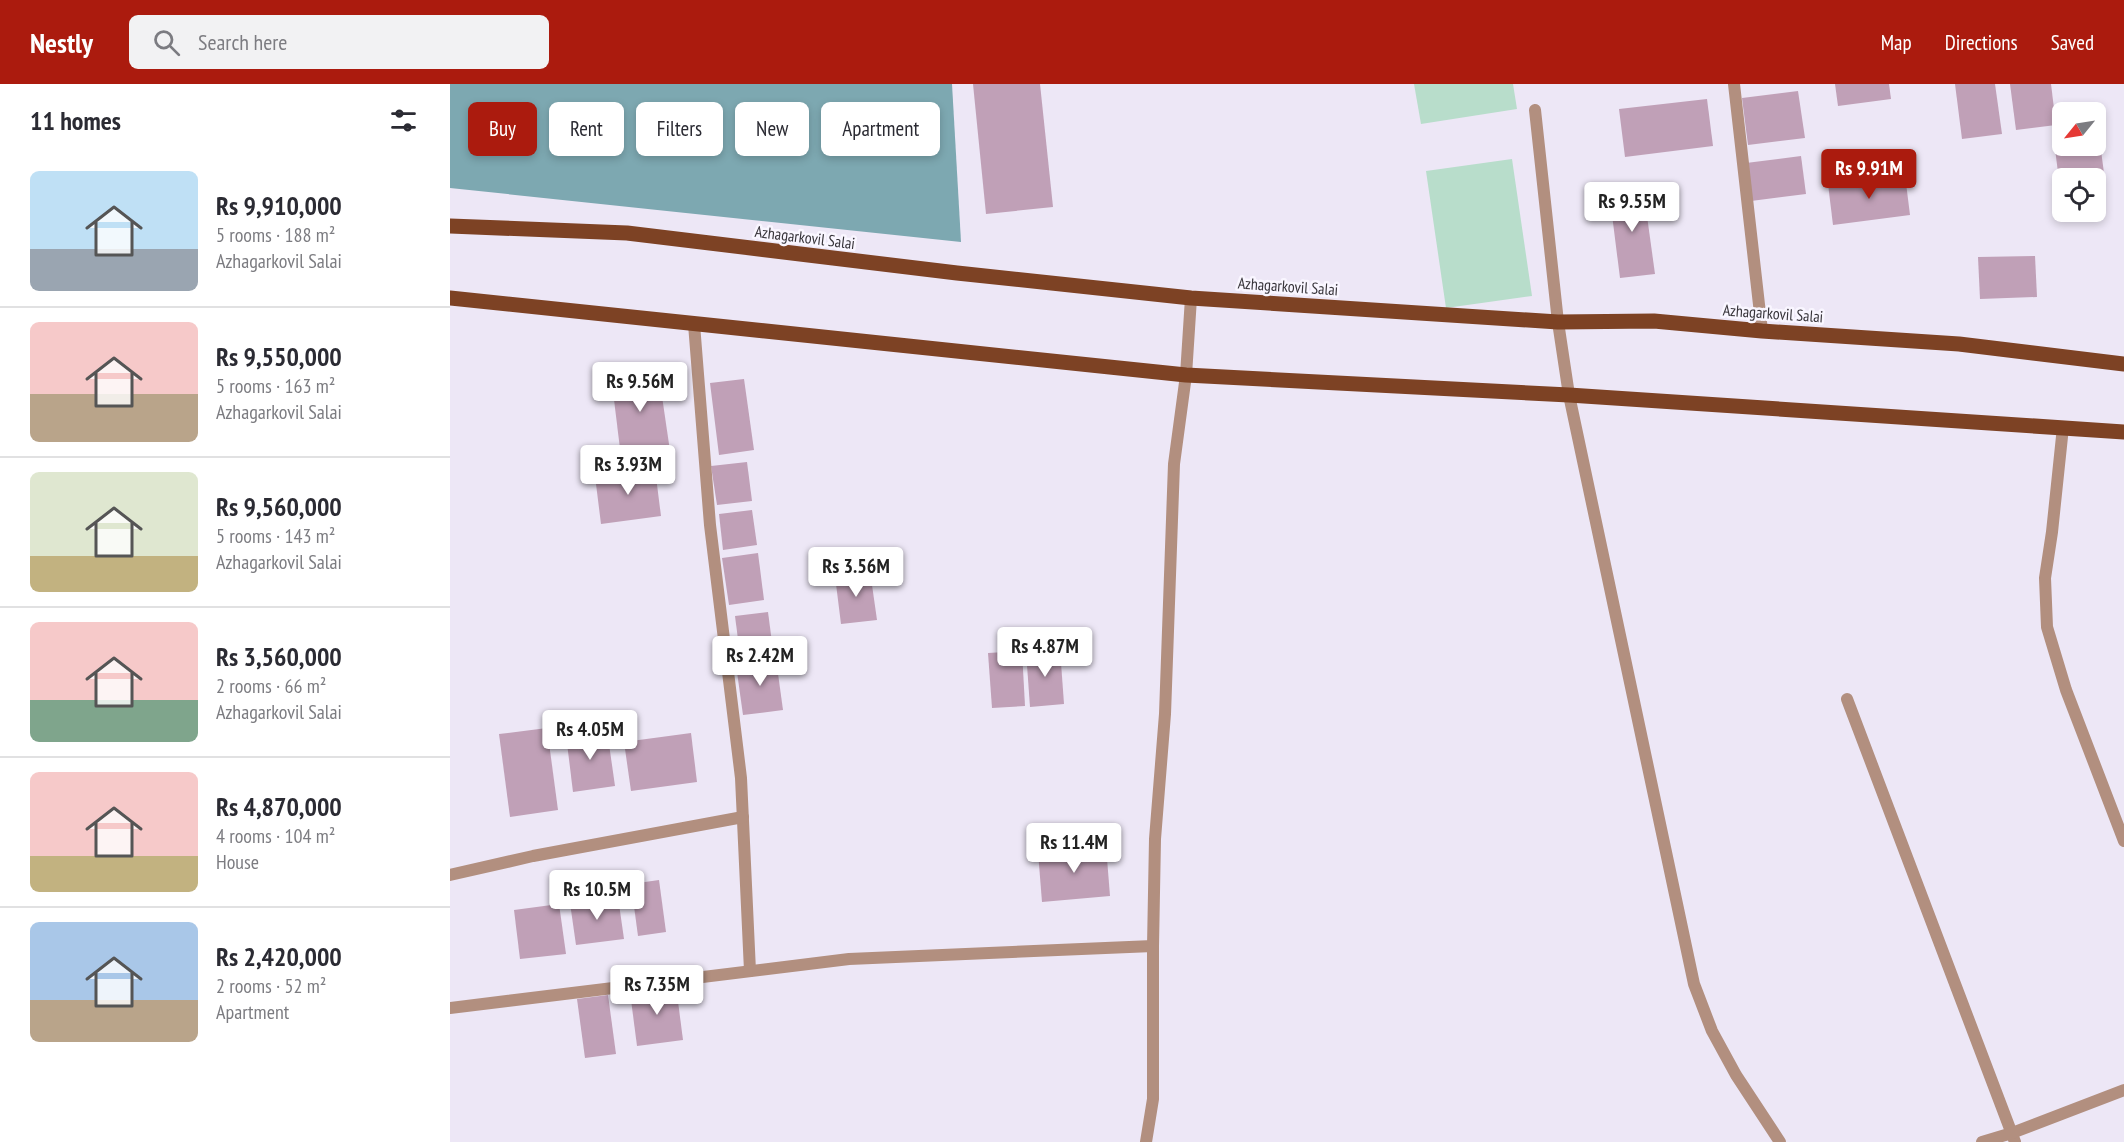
<!DOCTYPE html>
<html lang="en">
<head>
<meta charset="utf-8">
<style>
	body { margin:0; font-family:"PT Sans Narrow",sans-serif; background:#f2f2f3; color:#2b2b33; height:100vh; display:flex; flex-direction:column; font-size:22px; white-space:nowrap }
	* { box-sizing:border-box; margin:0 }
	p { font-size:20px; color:#7c7c81 }
	.icon { flex:none; width:33px; height:33px; fill:none; stroke:currentColor; stroke-width:2; stroke-linecap:round; stroke-linejoin:round }
	.map { position:relative; flex:1; overflow:hidden }
	.side { display:flex; flex-direction:column; background:#fff; width:450px }
	.side>* { flex:none }
	.hud { position:absolute; left:18px; top:18px; width:570px; height:54px; display:flex; gap:12px }
	.needle { width:39px; rotate:240deg }
	.buttons { position:absolute; left:1602px; top:18px; display:grid; gap:12px }
	.buttons a { display:grid; place-items:center; width:54px; height:54px; border-radius:9px; background:#fff; box-shadow:0 3px 9px #0003; font-size:30px }
	.price { position:absolute; translate:-50% -51px; padding:0 14px; border-radius:6px; background:#fff; color:#222; font-size:20px; line-height:39px; filter:drop-shadow(0 2px 3px #0008) }
	.price::after { content:''; position:absolute; left:50%; top:36px; width:18px; height:14px; margin-left:-9px; background:inherit; clip-path:polygon(0 0,100% 0,50% 100%) }
	.price.selected { background:#ab1b0e; color:#fff }
	ul { padding:0; list-style:none }
	li { display:flex; align-items:center; gap:18px; height:150px; padding:0 30px }
	li+li { border-top:2px solid #e1e1e2 }
	li span { display:grid; place-items:center; flex:none; width:168px; height:120px; border-radius:9px; color:#555 }
	li>.icon { margin-inline-start:auto }
	span .icon { width:72px; height:72px; fill:#fffc; stroke-width:1 }
	li b { font-size:26px }
	h2 { display:flex; justify-content:space-between; align-items:center; height:72px; padding:0 30px; font-size:26px }
	.tag { padding:0 21px; border-radius:9px; background:#fff; box-shadow:0 3px 9px #0003; font-size:21px; line-height:54px }
	.tag.selected { background:#ab1b0e; color:#fff }
	header { display:flex; align-items:center; gap:36px; box-sizing:border-box; height:84px; padding:0 30px; background:#ab1b0e; color:#fff }
	header strong { font-size:28px }
	nav { display:flex; gap:33px; margin-inline-start:auto; font-size:21px }
	.search { width:420px; height:54px; background:#f2f2f3; display:flex; align-items:center; gap:15px; box-sizing:border-box; padding:0 21px; border-radius:9px; color:#7c7c81; font-size:22px }
	main { display:flex; flex:1; min-height:0 }
	.map>svg:first-child { display:block }
</style>
</head>
<body>
<header>
<strong>Nestly</strong>
<div class="search"><svg class="icon" aria-label="search" viewBox="0 0 24 24"><circle cx="10" cy="10" r="6"/><path d="M15 15l6 6"/></svg>Search here</div>
<nav><a>Map</a><a>Directions</a><a>Saved</a></nav>
</header>
<main>
<section class="side">
<h2>11 homes<svg class="icon" aria-label="filters" viewBox="0 0 24 24"><path d="M4 7h16M4 17h16"/><circle cx="9" cy="7" r="2"/><circle cx="15" cy="17" r="2"/></svg></h2>
<ul>
<li><span style="background:linear-gradient(#bfe0f5 65%,#9aa5b1 0)"><svg class="icon" aria-label="home" viewBox="0 0 24 24"><path d="M3 11l9-7 9 7M6 9v11h12V9"/></svg></span><div><b>Rs 9,910,000</b><p>5 rooms · 188 m²</p><p>Azhagarkovil Salai</p></div></li>
<li><span style="background:linear-gradient(#f6c9c9 60%,#b9a48a 0)"><svg class="icon" aria-label="home" viewBox="0 0 24 24"><path d="M3 11l9-7 9 7M6 9v11h12V9"/></svg></span><div><b>Rs 9,550,000</b><p>5 rooms · 163 m²</p><p>Azhagarkovil Salai</p></div></li>
<li><span style="background:linear-gradient(#dfe7d0 70%,#c2b280 0)"><svg class="icon" aria-label="home" viewBox="0 0 24 24"><path d="M3 11l9-7 9 7M6 9v11h12V9"/></svg></span><div><b>Rs 9,560,000</b><p>5 rooms · 143 m²</p><p>Azhagarkovil Salai</p></div></li>
<li><span style="background:linear-gradient(#f6c9c9 65%,#7fa58c 0)"><svg class="icon" aria-label="home" viewBox="0 0 24 24"><path d="M3 11l9-7 9 7M6 9v11h12V9"/></svg></span><div><b>Rs 3,560,000</b><p>2 rooms · 66 m²</p><p>Azhagarkovil Salai</p></div></li>
<li><span style="background:linear-gradient(#f6c9c9 70%,#c2b280 0)"><svg class="icon" aria-label="home" viewBox="0 0 24 24"><path d="M3 11l9-7 9 7M6 9v11h12V9"/></svg></span><div><b>Rs 4,870,000</b><p>4 rooms · 104 m²</p><p>House</p></div></li>
<li><span style="background:linear-gradient(#a9c7e8 65%,#b9a48a 0)"><svg class="icon" aria-label="home" viewBox="0 0 24 24"><path d="M3 11l9-7 9 7M6 9v11h12V9"/></svg></span><div><b>Rs 2,420,000</b><p>2 rooms · 52 m²</p><p>Apartment</p></div></li>
</ul>
</section>
<div class="map">
<svg width="1674" height="1058" viewBox="0 0 1674 1058">
	<rect width="100%" height="100%" fill="#ede7f6"/>
	<g fill="#b8ddcb">
		<polygon points="964,0 1063,0 1067,25 971,40"/>
		<polygon points="1062,75 1082,212 996,224 976,87"/>
	</g>
	<polygon fill="#7da8b1" points="0,0 502,0 511,158 0,104"/>
	<g fill="#c0a0b7">
		<polygon points="523,0 590,0 603,123 536,130"/>
		<polygon points="1385,0 1439,0 1441,15 1388,22"/>
		<polygon points="1505,0 1545,0 1552,50 1512,55"/>
		<polygon points="1560,0 1601,0 1606,41 1566,46"/>
		<polygon points="1348,7 1355,54 1298,61 1292,14"/>
		<polygon points="1257,15 1263,62 1175,73 1169,25"/>
		<polygon points="1650,59 1656,104 1646,106 1646,94 1612,94 1611,112 1605,65 1646,62 1646,60"/>
		<polygon points="1351,72 1356,110 1301,117 1296,79"/>
		<polygon points="1455,91 1460,131 1383,141 1378,100"/>
		<polygon points="1193,103 1205,190 1170,194 1159,107"/>
		<polygon points="1585,172 1587,213 1530,215 1528,173"/>
		<polygon points="208,285 220,367 171,373 161,291"/>
		<polygon points="294,295 304,366 269,371 260,299"/>
		<polygon points="297,378 302,417 267,421 261,382"/>
		<polygon points="205,385 211,432 151,440 145,392"/>
		<polygon points="302,426 307,461 273,466 269,430"/>
		<polygon points="308,469 314,516 279,521 272,474"/>
		<polygon points="420,487 427,536 391,540 385,492"/>
		<polygon points="318,528 323,566 290,571 285,532"/>
		<polygon points="610,565 614,620 580,623 576,567"/>
		<polygon points="572,567 575,622 542,624 538,569"/>
		<polygon points="326,575 333,626 293,631 286,581"/>
		<polygon points="97,644 108,726 60,733 49,650"/>
		<polygon points="157,646 165,702 123,708 116,651"/>
		<polygon points="241,649 247,698 181,707 174,658"/>
		<polygon points="656,762 660,812 592,818 588,768"/>
		<polygon points="209,796 216,848 188,852 181,800"/>
		<polygon points="168,813 174,855 126,861 120,819"/>
		<polygon points="109,820 116,870 70,875 64,826"/>
		<polygon points="226,902 233,956 187,962 180,908"/>
		<polygon points="158,911 166,970 135,974 127,915"/>
	</g>
	<g fill="none" stroke-linecap="round" stroke-linejoin="round">
		<g stroke="#b28f7f" stroke-width="12">
			<polyline points="1284,0 1312,247"/>
			<polyline points="1085,26 1108,238 1119,311 1244,900 1262,947 1286,991 1330,1058"/>
			<polyline points="244,240 260,441 291,694 300,887"/>
			<polyline points="1613,343 1602,448 1595,494 1597,543 1616,606 1674,757"/>
			<polyline points="1397,615 1565,1058"/>
			<polyline points="0,791 83,772 293,733"/>
			<polyline points="0,924 399,875 703,862"/>
			<polyline points="696,1058 703,1015 703,862 705,755 715,630 724,380 736,291 741,214"/>
			<polyline points="1532,1058 1562,1049 1674,1006"/>
		</g>
		<g stroke="#7d4224" stroke-width="15">
			<polyline points="0,142 177,149 507,189 741,214 1108,238 1204,237 1312,247 1509,260 1674,280"/>
			<polyline points="0,214 736,291 1119,311 1674,348"/>
		</g>
	</g>
	<g text-anchor="middle" dominant-baseline="central" stroke-width="5" stroke-linejoin="round" paint-order="stroke">
		<g font-size="16" fill="#37343a" stroke="#f9f6ff">
			<text transform="translate(355 153) rotate(7)">Azhagarkovil Salai</text>
			<text transform="translate(838 202) rotate(4)">Azhagarkovil Salai</text>
			<text transform="translate(1323 229) rotate(4)">Azhagarkovil Salai</text>
		</g>
	</g>
</svg>
<div class="buttons">
<a><svg class="needle" viewBox="-14 -14 28 28"><path d="M0-13l5 13h-10z" fill="#e53935"/><path d="M0 13l5-13h-10z" fill="#7c7c81"/></svg></a>
<a><svg class="icon" aria-label="locate" viewBox="0 0 24 24"><circle cx="12" cy="12" r="6"/><path d="M12 2v4M12 18v4M2 12h4M18 12h4"/></svg></a>
</div>
<b class="price selected" style="left:1419px;top:116px">Rs 9.91M</b>
<b class="price" style="left:1182px;top:149px">Rs 9.55M</b>
<b class="price" style="left:190px;top:329px">Rs 9.56M</b>
<b class="price" style="left:178px;top:412px">Rs 3.93M</b>
<b class="price" style="left:406px;top:514px">Rs 3.56M</b>
<b class="price" style="left:595px;top:594px">Rs 4.87M</b>
<b class="price" style="left:310px;top:603px">Rs 2.42M</b>
<b class="price" style="left:140px;top:677px">Rs 4.05M</b>
<b class="price" style="left:624px;top:790px">Rs 11.4M</b>
<b class="price" style="left:147px;top:837px">Rs 10.5M</b>
<b class="price" style="left:207px;top:932px">Rs 7.35M</b>
<div class="hud">
<a class="tag selected">Buy</a>
<a class="tag">Rent</a>
<a class="tag">Filters</a>
<a class="tag">New</a>
<a class="tag">Apartment</a>
</div>
</div>
</main>
</body>
</html>
